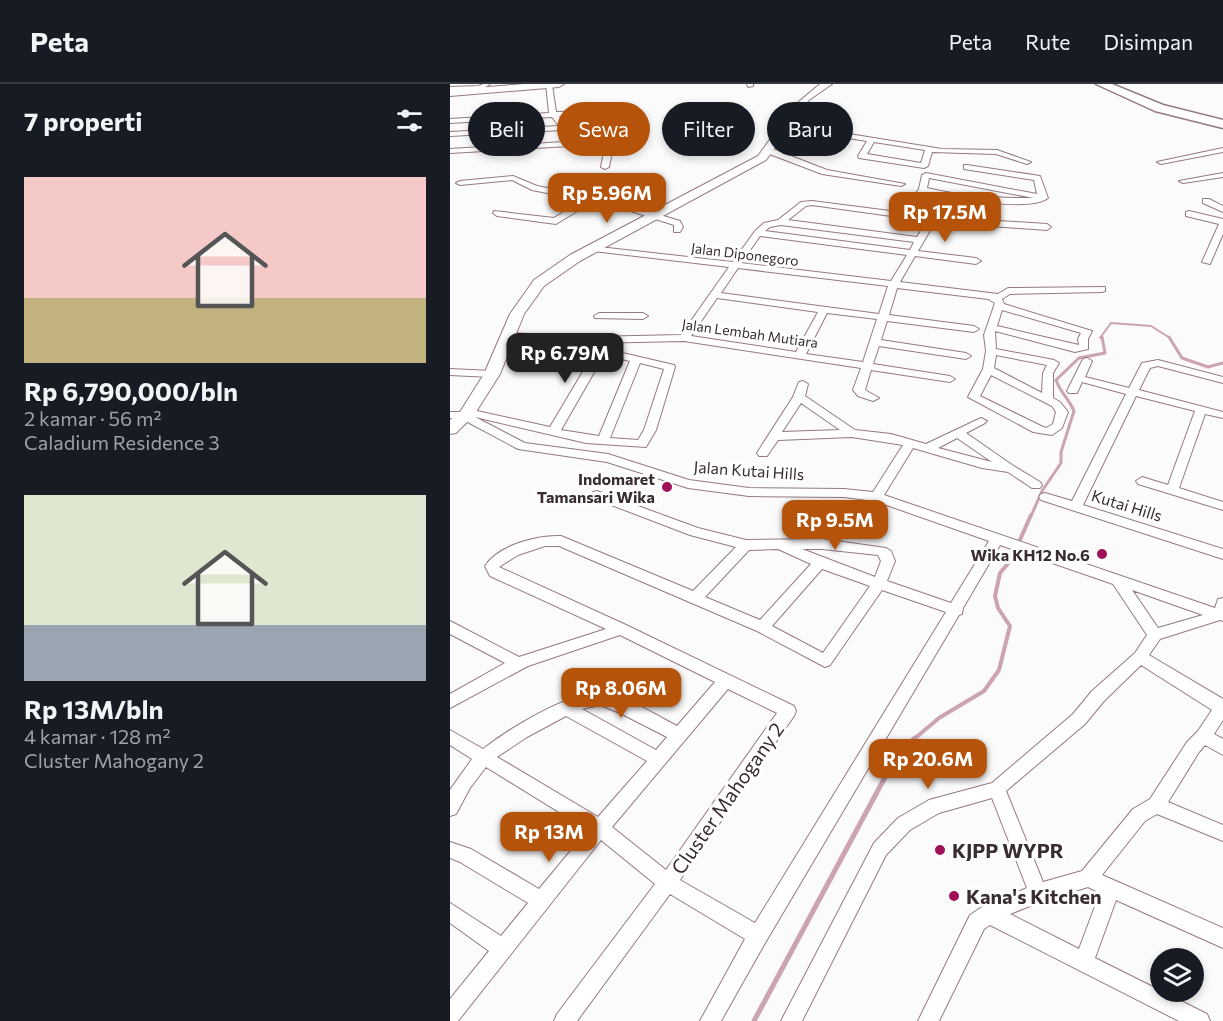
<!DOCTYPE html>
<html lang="id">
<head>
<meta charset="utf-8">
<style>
	body { margin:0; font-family:Commissioner,sans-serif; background:#242831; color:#f1f3f6; height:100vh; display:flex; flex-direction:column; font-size:22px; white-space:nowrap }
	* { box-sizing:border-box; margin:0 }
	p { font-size:20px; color:#9ea1a6 }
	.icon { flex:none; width:33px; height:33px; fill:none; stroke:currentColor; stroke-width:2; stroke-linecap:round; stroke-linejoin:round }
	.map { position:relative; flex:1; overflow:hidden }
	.sheet { display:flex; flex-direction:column; background:#171b24; width:450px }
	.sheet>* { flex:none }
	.banner { position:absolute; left:18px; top:18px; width:570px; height:54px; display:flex; gap:12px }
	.fabs { position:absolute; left:700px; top:864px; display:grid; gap:12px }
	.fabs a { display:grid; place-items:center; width:54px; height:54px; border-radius:50%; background:#171b24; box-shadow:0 3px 9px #0003; font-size:30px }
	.price { position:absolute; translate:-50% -51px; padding:0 14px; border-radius:12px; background:#b45309; color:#fff; font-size:20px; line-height:39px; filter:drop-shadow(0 2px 3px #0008) }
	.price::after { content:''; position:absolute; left:50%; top:36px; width:18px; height:14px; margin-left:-9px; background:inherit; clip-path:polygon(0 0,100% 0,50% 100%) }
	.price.selected { background:#222; color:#fff }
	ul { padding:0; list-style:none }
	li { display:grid; align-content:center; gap:12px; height:318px; padding:0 24px }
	li span { display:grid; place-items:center; height:186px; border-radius:0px; color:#555 }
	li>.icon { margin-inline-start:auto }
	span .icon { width:108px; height:108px; fill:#fffc; stroke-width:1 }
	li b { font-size:26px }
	h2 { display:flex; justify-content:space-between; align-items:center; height:72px; padding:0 24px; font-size:26px }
	.tag { padding:0 21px; border-radius:27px; background:#171b24; box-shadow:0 3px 9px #0003; font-size:21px; line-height:54px }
	.tag.selected { background:#b45309; color:#fff }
	header { display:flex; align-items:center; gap:36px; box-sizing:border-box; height:84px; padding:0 30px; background:#171b24; border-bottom:2px solid #363941 }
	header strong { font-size:28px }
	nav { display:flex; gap:33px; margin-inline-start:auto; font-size:21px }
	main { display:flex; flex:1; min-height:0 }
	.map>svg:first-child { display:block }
</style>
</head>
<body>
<header>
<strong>Peta</strong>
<nav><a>Peta</a><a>Rute</a><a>Disimpan</a></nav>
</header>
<main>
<section class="sheet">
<h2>7 properti<svg class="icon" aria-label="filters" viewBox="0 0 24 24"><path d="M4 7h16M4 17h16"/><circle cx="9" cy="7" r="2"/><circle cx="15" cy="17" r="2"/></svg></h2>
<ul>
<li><span style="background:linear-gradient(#f6c9c9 65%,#c2b280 0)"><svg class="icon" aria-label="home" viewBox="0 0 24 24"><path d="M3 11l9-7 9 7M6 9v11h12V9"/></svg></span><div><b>Rp 6,790,000/bln</b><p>2 kamar · 56 m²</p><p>Caladium Residence 3</p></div></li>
<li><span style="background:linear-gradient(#dfe7d0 70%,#9aa5b1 0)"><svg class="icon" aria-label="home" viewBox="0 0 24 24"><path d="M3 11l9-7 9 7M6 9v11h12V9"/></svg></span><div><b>Rp 13M/bln</b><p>4 kamar · 128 m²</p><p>Cluster Mahogany 2</p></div></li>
</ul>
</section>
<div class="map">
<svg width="773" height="937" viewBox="0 0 773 937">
	<rect width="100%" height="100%" fill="#fbfbfb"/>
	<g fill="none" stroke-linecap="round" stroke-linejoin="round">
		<polyline stroke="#cba4af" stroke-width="2" points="650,254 661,239 701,242 720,254"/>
		<g stroke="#cba4af" stroke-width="3">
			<polyline points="719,253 732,274 758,283 773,279"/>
			<path d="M581,432L592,407L611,379V368L624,327C619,315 610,308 606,296L629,274L655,269L652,253"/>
		</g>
		<polyline stroke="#cba4af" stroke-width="4" points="463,656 489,634 534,607 549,586 560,542 548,524 545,512 550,489 561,476 581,431"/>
		<polyline stroke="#cba4af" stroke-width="5" points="304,937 448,669 465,654"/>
		<g stroke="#957981" stroke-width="2">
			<g id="street">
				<polygon points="33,0 40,0 31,6 0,7 0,3 29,2"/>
				<polygon points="96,0 102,1 106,28 149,27 160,55 181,53 187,50 191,52 183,57 161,59 163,63 159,83 155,85 151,83 155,63 144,30 109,32 117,42 130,41 134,43 119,46 120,62 0,69 0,65 113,58 112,46 0,52 0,48 109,42 102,33 0,39 0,35 99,29"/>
				<polygon points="297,0 303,0 303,2 298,3"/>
				<path d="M337,40L492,65L547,66L581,78L577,80L546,70L482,68L478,82L474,84L409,74L408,72L417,57L334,44L333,42ZM424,58L475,66L471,79L417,70Z"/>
				<polygon points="328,54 354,58 358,60 354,62 325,58 324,56"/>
				<polygon points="773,64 773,68 711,80 707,78"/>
				<polygon points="317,65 323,65 377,86 455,100 451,102 372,90 317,69"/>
				<path d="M517,81L590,92L598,114C582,127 517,116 495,113L487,133L597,140L601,143L597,146L485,138L468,167L526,174L531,177L526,180L465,172L450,198L548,210L558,204L655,203V207L652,208L560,210L552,215L554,220L642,247L638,255V265L625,268L545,247L546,265L604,276L609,279L603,289V314L610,318L618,328L612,344L602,351L583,348L518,313L533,285L536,267L534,251L545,219L538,215L447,204L439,231L524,242L529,245L524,248L437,237L431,256L516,269L521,272L516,275L429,262L423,280L500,292L505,295L500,298L421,286L415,306L429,314L423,317L408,312L403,306L411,284L234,257L139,259L58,255L53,252L58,249L139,253L231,251L279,183L143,167L139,164L140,162L283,178L305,147L314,139L328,136L351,118L362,117L479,132L488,111L475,108L464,123L457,121L469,105L472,91L476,89L587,110L584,96L514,85V81ZM479,94L584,114C548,114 513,113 477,104ZM362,121L477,137L467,153L338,136L356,122ZM331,141L464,158L460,166L315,147L320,143ZM310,152L457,171L441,197L291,179ZM288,184L438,202L429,230L271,209ZM267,214L368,228L346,268L241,252ZM552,226L631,249L628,255L629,261L547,242ZM377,229L427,235L413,278L356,270ZM546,271L597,281L593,289L592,309L544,284ZM541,291L602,322L606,328L603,340L596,344L591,342L530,312Z"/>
				<polygon points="773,89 773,93 733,99 729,97"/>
				<polygon points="63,92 87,102 167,118 230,137 233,143 230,148 224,148 224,141 165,122 142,118 106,140 47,132 43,129 44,127 104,134 133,116 82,106 62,96 10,101 6,99 10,97"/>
				<polygon points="753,115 759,115 773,122 773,128 753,119"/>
				<polygon points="739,127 773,135 773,150 760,180 752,178 769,140 736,132 736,128"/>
				<polygon points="149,229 193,229 198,232 193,235 145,234 144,232"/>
				<path d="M125,261L151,264L224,281L225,283L206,346L196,363L136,359L25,333L75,359L158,370L239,396L299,404L394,405L423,408L453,361L402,353L328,356L317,372H309L307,369L343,313L349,298L353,297L358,300L355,312L405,346L441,350L476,360L531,334L537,337L535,339L516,349L562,381L590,398L592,401L590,404H582L558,388L532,384L463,364L434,411L765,524L768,515L773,514V537L770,536L710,555L699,571L773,615V636L764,650L773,655V671L755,661L749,668L718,718L773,741V757L707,730L695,737L652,791L773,844V864L666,816L645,874L757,930L760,937H729L540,841L534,845L489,937H468L520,831L532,823L577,804L542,714L489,729L460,746L436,771L352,937H331L424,759L448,734L479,716L542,699L623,630L642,607L685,569L697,551L663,500L550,461L513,524L512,530L509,531L315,859L271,937H250L295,855L220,810L127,937H104L107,930L205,800L151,756L8,937H0V915L39,867L0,839V819L51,852L78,819L10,778L0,774V758L21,765L89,805L138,746L36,683L20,704L6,730L0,732V706L22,675L0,661V646L33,665C57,646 120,607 150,609C173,610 206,631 227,642L265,598L170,551L78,582L0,624V610L55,579L0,550V537L69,573L156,545L40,492L35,482C49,461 87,451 111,452L243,507L286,463L240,451L143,414L141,411L143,408L147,407L248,444L296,456L372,455L436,464L441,467L445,477L437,497L501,519L539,457L425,417L394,413L299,412L238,404L157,378L68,365L12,335L0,334V328H13L18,325L100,343L144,269L121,266V262ZM154,271L180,277L149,352L111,346ZM190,279L214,285L194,346L188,356L160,354ZM351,319L390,346L332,348ZM507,354L542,378L488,364ZM95,462H109L307,547L375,583L380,581L432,506L496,528L305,839L230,796L344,632L346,627L344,622L176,541L49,483L68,471ZM328,465L361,480L310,536L255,513L299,466ZM352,465H372L428,471L431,477L425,493ZM372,485L420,502L373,569L322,542ZM682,506L753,531L708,544ZM691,581L762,626L748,647L737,658L700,715L683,725L632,787L593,798L556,707L635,640L654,617ZM278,605L327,629L216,786L162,743ZM150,621L172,630L217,653L206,666L132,625ZM116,632L197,677L148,733L47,673L77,653ZM638,803L650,809L629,865L560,830L590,818Z"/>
				<polygon points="637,274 642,277 635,293 679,304 692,279 708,276 773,293 773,299 708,282 700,284 689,306 773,328 773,334 755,330 729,404 773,418 773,426 688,400 686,397 692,393 718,401 745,327 686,312 633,421 773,465 773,475 591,416 589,413 591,410 595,409 622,417 676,310 632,298 627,309 619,309 617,307 633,275"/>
				<polygon points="0,285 42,287 47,290 42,293 0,291"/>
			</g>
		</g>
		<g stroke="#957981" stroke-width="2">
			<g id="secondary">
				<polygon points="75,0 114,0 109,3 0,12 0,6"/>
				<polygon points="370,0 382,0 359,16 316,76 130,177 94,202 74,230 50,290 24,331 6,349 0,350 0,336 10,328 34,290 60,230 84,196 120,171 308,72 345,21"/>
			</g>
		</g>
		<g stroke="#957981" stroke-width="3">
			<polygon id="highway" points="646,0 662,0 713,21 773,36 773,44 705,27"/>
		</g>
		<use href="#street" fill="#fff" fill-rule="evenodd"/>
		<use href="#secondary" fill="#fff" fill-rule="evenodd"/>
		<use href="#highway" fill="#fff" fill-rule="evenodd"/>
	</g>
	<g fill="#a11158" stroke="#fff" stroke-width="2">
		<circle cx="217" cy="403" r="6"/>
		<circle cx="652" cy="470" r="6"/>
		<circle cx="490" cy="766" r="6"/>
		<circle cx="504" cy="812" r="6"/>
	</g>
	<g text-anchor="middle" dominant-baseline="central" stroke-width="6" stroke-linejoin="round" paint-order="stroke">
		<g font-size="14" fill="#392d31" stroke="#fff">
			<text transform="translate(295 170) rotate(7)">Jalan Diponegoro</text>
			<text transform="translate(300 249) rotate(8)">Jalan Lembah Mutiara</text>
		</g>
		<g font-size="16" fill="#392d31" stroke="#fff">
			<text transform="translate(299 386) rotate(4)">Jalan Kutai Hills</text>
			<text transform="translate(677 421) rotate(17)">Kutai Hills</text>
		</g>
		<g font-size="16" font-weight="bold" fill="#392d31" stroke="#fff" text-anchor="end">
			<text x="205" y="394">Indomaret<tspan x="205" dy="18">Tamansari Wika</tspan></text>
			<text x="640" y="470">Wika KH12 No.6</text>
		</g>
		<g font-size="20" fill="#392d31" stroke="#fff">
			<text transform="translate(277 714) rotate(-55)">Cluster Mahogany 2</text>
		</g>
		<g font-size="20" font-weight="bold" fill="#392d31" stroke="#fff" text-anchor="start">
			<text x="502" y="766">KJPP WYPR</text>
			<text x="516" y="812">Kana's Kitchen</text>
		</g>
	</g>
</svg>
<div class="fabs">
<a><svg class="icon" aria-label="layers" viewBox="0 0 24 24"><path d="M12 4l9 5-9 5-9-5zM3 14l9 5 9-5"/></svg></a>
</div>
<b class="price" style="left:157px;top:140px">Rp 5.96M</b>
<b class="price" style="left:495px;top:159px">Rp 17.5M</b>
<b class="price selected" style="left:115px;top:300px">Rp 6.79M</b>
<b class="price" style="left:385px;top:467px">Rp 9.5M</b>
<b class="price" style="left:171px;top:635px">Rp 8.06M</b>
<b class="price" style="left:478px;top:706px">Rp 20.6M</b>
<b class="price" style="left:99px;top:779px">Rp 13M</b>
<div class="banner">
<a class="tag">Beli</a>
<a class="tag selected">Sewa</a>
<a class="tag">Filter</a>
<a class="tag">Baru</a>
</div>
</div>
</main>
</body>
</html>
